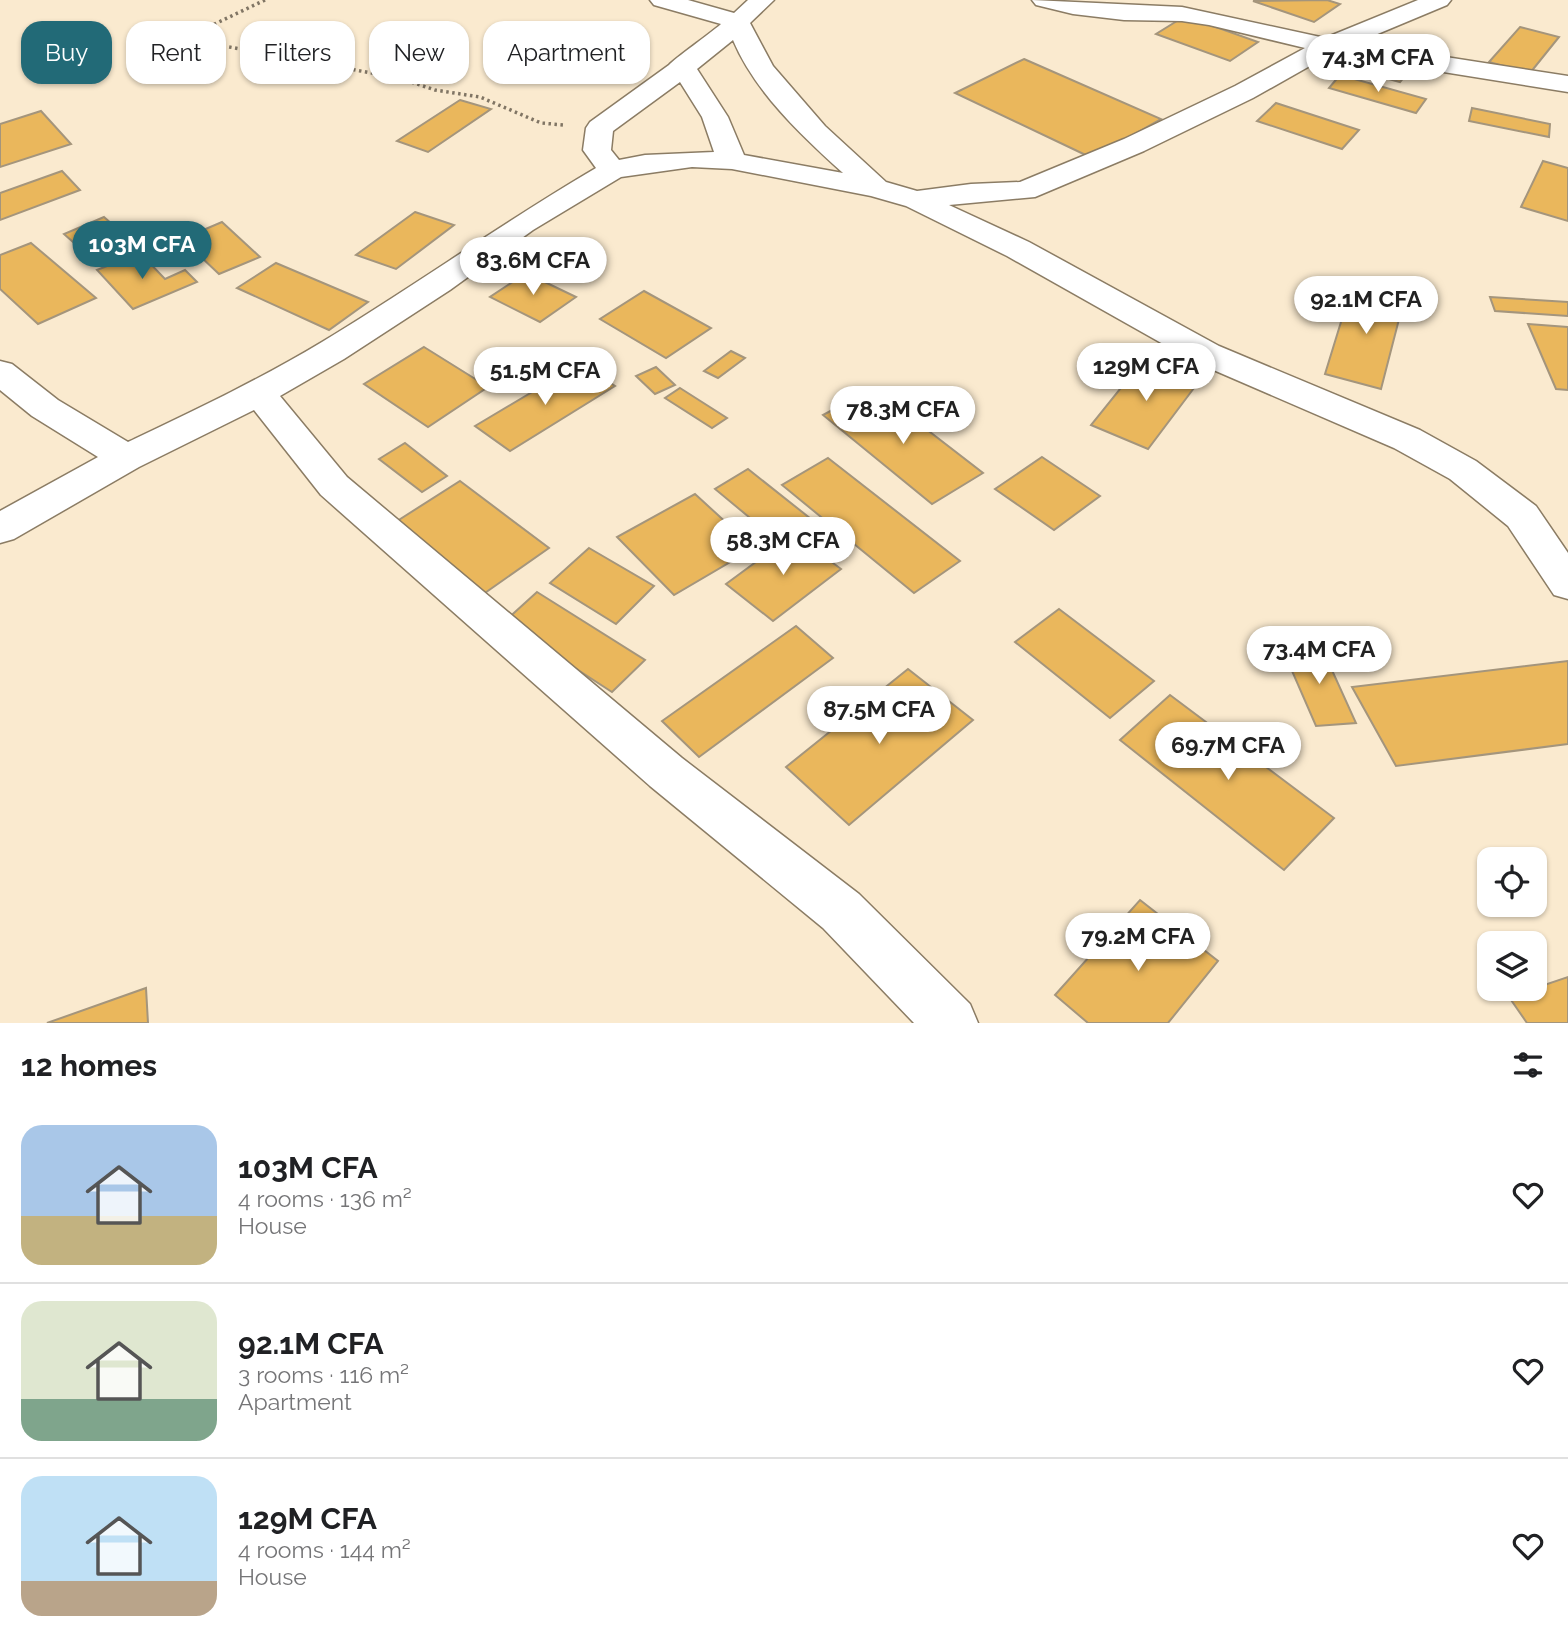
<!DOCTYPE html>
<html lang="en">
<head>
<meta charset="utf-8">
<style>
	body { margin:0; font-family:Raleway,sans-serif; background:#f6f6f6; color:#202124; height:100vh; display:flex; flex-direction:column; font-size:26px; white-space:nowrap }
	* { box-sizing:border-box; margin:0 }
	p { font-size:23px; color:#757577 }
	.icon { flex:none; width:38px; height:38px; fill:none; stroke:currentColor; stroke-width:2; stroke-linecap:round; stroke-linejoin:round }
	.map { position:relative; height:1023px; overflow:hidden }
	.side { display:flex; flex-direction:column; background:#fff; flex:1 }
	.side>* { flex:none }
	.hud { position:absolute; left:21px; top:21px; width:700px; height:63px; display:flex; gap:14px }
	.tools { position:absolute; left:1477px; top:847px; display:grid; gap:14px }
	.tools a { display:grid; place-items:center; width:70px; height:70px; border-radius:14px; background:#fff; box-shadow:0 2px 5px #0004; font-size:35px }
	.price { position:absolute; translate:-50% -60px; padding:0 16px; border-radius:24px; background:#fff; color:#222; font-size:23px; line-height:46px; filter:drop-shadow(0 2px 4px #0008) }
	.price::after { content:''; position:absolute; left:50%; top:42px; width:21px; height:16px; margin-left:-10px; background:inherit; clip-path:polygon(0 0,100% 0,50% 100%) }
	.price.active { background:#226a77; color:#fff }
	ul { padding:0; list-style:none }
	li { display:flex; align-items:center; gap:21px; height:175px; padding:0 21px }
	li+li { border-top:2px solid #e0e0e0 }
	li span { display:grid; place-items:center; flex:none; width:196px; height:140px; border-radius:21px; color:#555 }
	li>.icon { margin-inline-start:auto }
	span .icon { width:84px; height:84px; fill:#fffc; stroke-width:1 }
	li b { font-size:30px }
	h2 { display:flex; justify-content:space-between; align-items:center; height:84px; padding:0 21px; font-size:30px }
	.tag { padding:0 24px; border-radius:21px; background:#fff; box-shadow:0 2px 5px #0004; font-size:24px; line-height:63px }
	.tag.active { background:#226a77; color:#fff }
	.map>svg:first-child { display:block }
</style>
</head>
<body>
<div class="map">
<svg width="1568" height="1023" viewBox="0 0 1568 1023">
	<rect width="100%" height="100%" fill="#faeacf"/>
	<g fill="#eab75c" stroke="#a4957c" stroke-width="2">
		<polygon points="1327,0 1340,4 1314,22 1253,1"/>
		<polygon points="1185,16 1258,42 1230,61 1156,34"/>
		<polygon points="1520,27 1559,37 1530,73 1489,62"/>
		<polygon points="1358,57 1409,71 1400,82 1348,68"/>
		<polygon points="1024,59 1161,119 1092,158 955,93"/>
		<polygon points="1340,75 1426,99 1416,113 1329,88"/>
		<polygon points="460,100 491,109 428,152 397,141"/>
		<polygon points="1276,103 1359,130 1342,149 1257,121"/>
		<polygon points="1472,108 1550,124 1549,137 1469,121"/>
		<polygon points="41,111 71,144 0,167 0,124"/>
		<polygon points="1543,161 1568,168 1568,221 1521,207"/>
		<polygon points="62,171 80,190 0,220 0,193"/>
		<polygon points="415,212 454,225 396,269 356,255"/>
		<polygon points="104,217 139,248 99,265 64,234"/>
		<polygon points="222,222 260,257 219,274 182,239"/>
		<polygon points="31,243 96,298 38,324 0,289 0,255"/>
		<polygon points="140,253 165,279 185,270 197,282 133,309 97,270"/>
		<polygon points="276,263 368,302 329,330 237,288"/>
		<polygon points="526,273 576,297 540,322 490,297"/>
		<polygon points="1353,283 1405,296 1381,389 1325,374"/>
		<polygon points="644,291 711,328 666,358 600,319"/>
		<polygon points="1490,297 1568,302 1568,316 1495,311"/>
		<polygon points="1528,324 1568,327 1568,390 1556,389"/>
		<polygon points="424,347 488,387 428,427 364,384"/>
		<polygon points="556,351 573,362 558,372 541,360"/>
		<polygon points="731,351 745,358 718,378 704,371"/>
		<polygon points="1145,358 1200,380 1148,449 1091,425"/>
		<polygon points="581,363 615,386 510,451 475,426"/>
		<polygon points="656,367 675,385 655,394 636,376"/>
		<polygon points="680,388 727,418 712,428 665,398"/>
		<polygon points="873,388 983,473 932,504 823,415"/>
		<polygon points="405,443 447,476 422,492 379,459"/>
		<polygon points="1042,457 1100,496 1054,530 995,489"/>
		<polygon points="828,458 960,561 914,593 782,485"/>
		<polygon points="748,469 811,519 778,541 715,489"/>
		<polygon points="460,481 549,548 482,595 394,523"/>
		<polygon points="695,494 754,548 674,595 617,537"/>
		<polygon points="794,534 841,569 773,621 726,584"/>
		<polygon points="589,548 654,586 616,624 550,583"/>
		<polygon points="537,592 645,660 612,692 504,622"/>
		<polygon points="1059,609 1154,681 1110,718 1015,642"/>
		<polygon points="796,626 833,658 699,757 662,721"/>
		<polygon points="1321,646 1356,723 1316,726 1282,648"/>
		<polygon points="1568,661 1568,744 1396,766 1352,687"/>
		<polygon points="908,669 973,720 849,825 786,767"/>
		<polygon points="1170,695 1334,818 1284,870 1120,740"/>
		<polygon points="1140,900 1218,961 1168,1023 1088,1023 1055,995"/>
		<polygon points="1568,977 1568,1023 1527,1023 1509,997"/>
		<polygon points="146,988 148,1023 47,1023"/>
	</g>
	<g fill="none" stroke-linecap="round" stroke-linejoin="round">
		<g stroke="#8b7c64" stroke-width="3">
			<path id="street" d="M650,0H688L734,13L748,0H774L750,23L773,66L825,126L886,182L917,191L971,184L1020,182L1124,139L1235,86L1305,48L1209,25L1182,21L1124,20L1073,14L1036,5L1032,0L1182,7L1325,38L1418,0H1451L1447,5L1356,43L1568,76V92L1331,54L1253,98L1144,151L1035,197L949,205L1029,242L1219,346L1420,430L1476,461L1536,506L1568,553V599L1554,595L1508,526L1450,479L1394,448L1195,362L1007,256L906,206L871,196L732,169L692,167L621,177L533,230L450,290L344,359L280,396L347,477L682,758L859,894L970,1004L978,1023H914L823,928L650,786L321,495L254,410L139,467L14,539L0,543V511L98,457L32,416L0,390V361L12,364L58,400L128,442C193,411 259,380 322,342C415,286 502,223 596,168L583,150L586,128L590,122L669,65C674,59 711,33 721,24L654,5ZM733,40C755,92 801,135 843,173L744,155L728,117L697,69ZM680,82L702,117L714,152L645,155L619,160L611,150L613,131Z"/>
		</g>
		<polyline stroke="#807564" stroke-width="3.5" stroke-dasharray="2.5 3.5" stroke-linecap="butt" points="265,0 200,31 196,37 213,44 399,78 435,90 480,97 541,123 564,125"/>
		<use href="#street" fill="#fff" fill-rule="evenodd"/>
	</g>
</svg>
<div class="tools">
<a><svg class="icon" aria-label="locate" viewBox="0 0 24 24"><circle cx="12" cy="12" r="6"/><path d="M12 2v4M12 18v4M2 12h4M18 12h4"/></svg></a>
<a><svg class="icon" aria-label="layers" viewBox="0 0 24 24"><path d="M12 4l9 5-9 5-9-5zM3 14l9 5 9-5"/></svg></a>
</div>
<b class="price" style="left:1378px;top:94px">74.3M CFA</b>
<b class="price active" style="left:142px;top:281px">103M CFA</b>
<b class="price" style="left:533px;top:297px">83.6M CFA</b>
<b class="price" style="left:1366px;top:336px">92.1M CFA</b>
<b class="price" style="left:1146px;top:403px">129M CFA</b>
<b class="price" style="left:545px;top:407px">51.5M CFA</b>
<b class="price" style="left:903px;top:446px">78.3M CFA</b>
<b class="price" style="left:783px;top:577px">58.3M CFA</b>
<b class="price" style="left:1319px;top:686px">73.4M CFA</b>
<b class="price" style="left:879px;top:746px">87.5M CFA</b>
<b class="price" style="left:1228px;top:782px">69.7M CFA</b>
<b class="price" style="left:1138px;top:973px">79.2M CFA</b>
<div class="hud">
<a class="tag active">Buy</a>
<a class="tag">Rent</a>
<a class="tag">Filters</a>
<a class="tag">New</a>
<a class="tag">Apartment</a>
</div>
</div>
<section class="side">
<h2>12 homes<svg class="icon" aria-label="filters" viewBox="0 0 24 24"><path d="M4 7h16M4 17h16"/><circle cx="9" cy="7" r="2"/><circle cx="15" cy="17" r="2"/></svg></h2>
<ul>
<li><span style="background:linear-gradient(#a9c7e8 65%,#c2b280 0)"><svg class="icon" aria-label="home" viewBox="0 0 24 24"><path d="M3 11l9-7 9 7M6 9v11h12V9"/></svg></span><div><b>103M CFA</b><p>4 rooms · 136 m²</p><p>House</p></div><svg class="icon" aria-label="heart" viewBox="0 0 24 24"><path d="M12 20l-8-8c-3-5 5-10 8-4 3-6 11-1 8 4z"/></svg></li>
<li><span style="background:linear-gradient(#dfe7d0 70%,#7fa58c 0)"><svg class="icon" aria-label="home" viewBox="0 0 24 24"><path d="M3 11l9-7 9 7M6 9v11h12V9"/></svg></span><div><b>92.1M CFA</b><p>3 rooms · 116 m²</p><p>Apartment</p></div><svg class="icon" aria-label="heart" viewBox="0 0 24 24"><path d="M12 20l-8-8c-3-5 5-10 8-4 3-6 11-1 8 4z"/></svg></li>
<li><span style="background:linear-gradient(#bfe0f5 75%,#b9a48a 0)"><svg class="icon" aria-label="home" viewBox="0 0 24 24"><path d="M3 11l9-7 9 7M6 9v11h12V9"/></svg></span><div><b>129M CFA</b><p>4 rooms · 144 m²</p><p>House</p></div><svg class="icon" aria-label="heart" viewBox="0 0 24 24"><path d="M12 20l-8-8c-3-5 5-10 8-4 3-6 11-1 8 4z"/></svg></li>
</ul>
</section>
</body>
</html>
